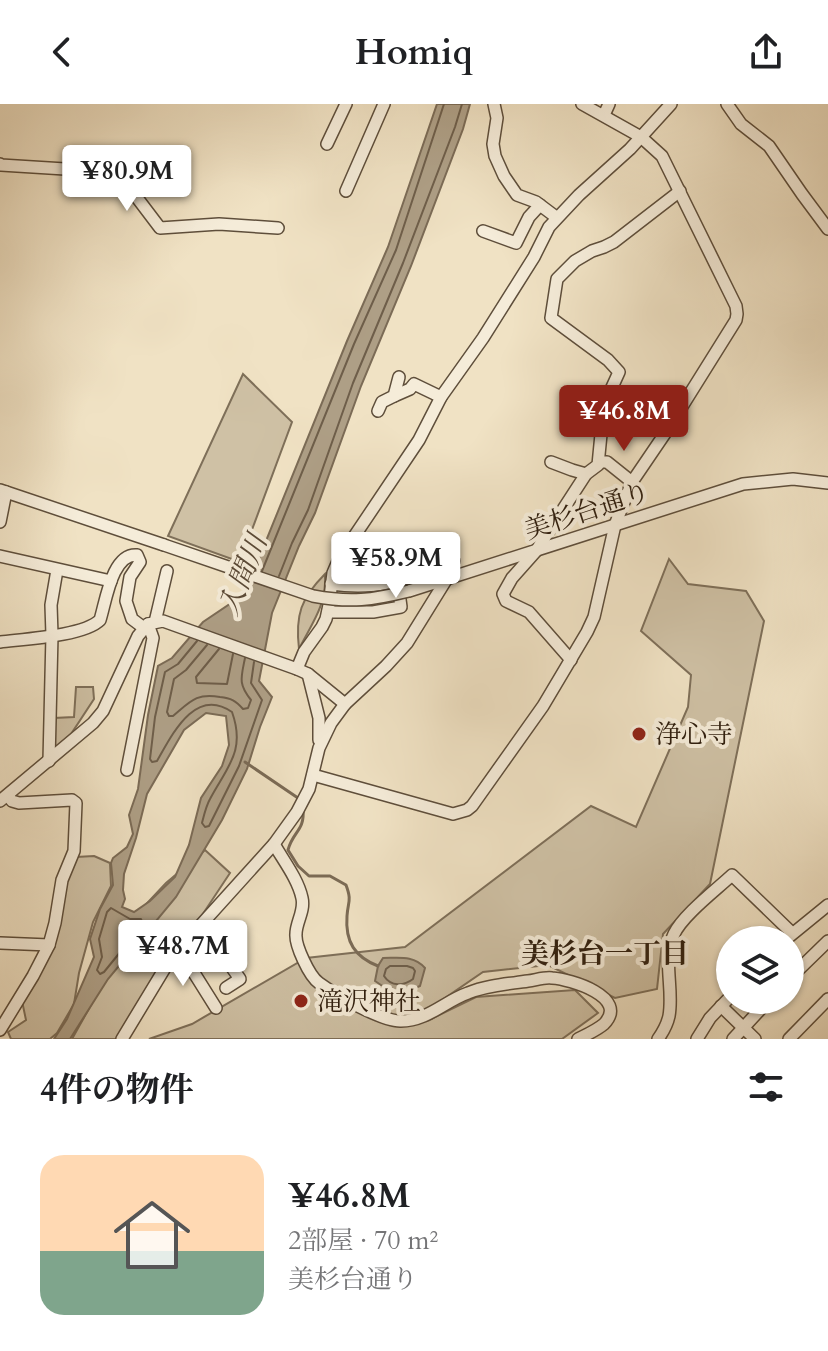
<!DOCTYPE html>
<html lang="ja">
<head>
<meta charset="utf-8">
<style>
	body { margin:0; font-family:Cardo,"Noto Serif JP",serif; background:#f2f2f2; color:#202124; height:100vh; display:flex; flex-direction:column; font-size:30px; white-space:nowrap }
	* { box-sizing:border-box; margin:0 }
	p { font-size:26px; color:#757577 }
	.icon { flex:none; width:44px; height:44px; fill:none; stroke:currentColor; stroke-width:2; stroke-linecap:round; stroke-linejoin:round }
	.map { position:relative; height:935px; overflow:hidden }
	.panel { display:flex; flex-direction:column; background:#fff; flex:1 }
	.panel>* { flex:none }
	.tools { position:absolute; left:716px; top:822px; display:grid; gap:16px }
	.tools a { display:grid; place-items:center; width:88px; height:88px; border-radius:50%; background:#fff; box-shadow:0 2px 6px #0004; font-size:40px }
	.price { position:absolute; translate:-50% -68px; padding:0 18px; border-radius:8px; background:#fff; color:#222; font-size:26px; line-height:52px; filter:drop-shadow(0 2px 4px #0008) }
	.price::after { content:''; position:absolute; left:50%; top:48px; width:24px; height:18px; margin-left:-12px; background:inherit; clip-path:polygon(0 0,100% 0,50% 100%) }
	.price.current { background:#8f2418; color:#fff }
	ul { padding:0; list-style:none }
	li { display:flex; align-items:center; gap:24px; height:200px; padding:0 40px }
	li span { display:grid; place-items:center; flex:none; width:224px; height:160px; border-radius:24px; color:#555 }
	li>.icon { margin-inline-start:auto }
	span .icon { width:96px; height:96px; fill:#fffc; stroke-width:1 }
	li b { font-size:34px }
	h2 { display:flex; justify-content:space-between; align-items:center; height:96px; padding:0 40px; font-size:34px }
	header { display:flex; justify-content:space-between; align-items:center; height:104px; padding:0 40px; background:#fff; font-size:36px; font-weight:800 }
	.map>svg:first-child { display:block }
</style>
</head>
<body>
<header><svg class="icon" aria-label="back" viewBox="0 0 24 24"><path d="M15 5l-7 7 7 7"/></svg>Homiq<svg class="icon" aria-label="share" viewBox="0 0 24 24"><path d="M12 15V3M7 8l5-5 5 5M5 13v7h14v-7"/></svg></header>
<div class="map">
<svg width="828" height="935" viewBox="0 0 828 935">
	<rect width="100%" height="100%" fill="#f0e2c4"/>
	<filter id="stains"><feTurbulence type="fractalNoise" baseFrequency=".0025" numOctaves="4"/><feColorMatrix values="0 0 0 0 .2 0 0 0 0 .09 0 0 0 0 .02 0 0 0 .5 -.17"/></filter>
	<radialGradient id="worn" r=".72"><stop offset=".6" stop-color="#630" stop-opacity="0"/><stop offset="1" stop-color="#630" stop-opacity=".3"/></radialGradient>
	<g fill="#cfc1a5" stroke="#7e6f59" stroke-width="2">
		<polygon points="243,270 292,318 240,458 168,432"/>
		<polygon points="669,455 688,480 746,487 764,517 710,780 663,830 657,885 615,894 548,861 483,868 410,918 431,915 476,893 575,886 598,909 562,935 149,935 192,920 306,854 405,843 591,702 636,723 688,603 691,571 641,527"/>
		<path d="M325,470C327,501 312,519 299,545C295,511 301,494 325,470Z"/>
		<polygon points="76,583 93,583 94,595 71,630 58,643 51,643 54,614 74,613"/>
		<polygon points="205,746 230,769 120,935 72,935 129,833 136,811 166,779"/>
		<polygon points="94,752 110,759 111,782 93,818 79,869 74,900 57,929 50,935 11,935 8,928 26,916 22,897 54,838 65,776 76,753"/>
	</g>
	<g fill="#ae9f86" stroke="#7b6b56" stroke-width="2" fill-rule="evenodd">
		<path d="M437,0H470L463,25L411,162L361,282L315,409L299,442L272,509L259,577L272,593L260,623L247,665L222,716L176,793L108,875L70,935H54L67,915L94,853L90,835L100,805L113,781L111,759L113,754L127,743L133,730L129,711L138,685L148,611L158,562L172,554L203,518L240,493L253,469L347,237L388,143ZM206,609L226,612L229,641L222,662L201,694L189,741L175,773L150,797L134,808L122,803L125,795L123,786L124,770L136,734L147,690L184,626Z"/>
		<path d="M383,854C399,854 414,851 425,864L420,882C399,891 393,890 375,877L378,862Z"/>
	</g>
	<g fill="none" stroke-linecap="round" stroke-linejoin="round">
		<g stroke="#6e5e4a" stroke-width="2">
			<polyline points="262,467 354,240 396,146 444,0"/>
			<polyline points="279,472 292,439 308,406 353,279 403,159 455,23 462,0"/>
			<path d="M197,537L178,560L165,568L155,613L150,655L152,658L157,657C172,631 195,582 232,608C246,647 227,663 210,695C206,702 204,711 202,719L205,723L209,722L239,662L262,596L251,579L254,558"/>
			<path d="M207,541L186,566L174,575L167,608L169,612H173C191,597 196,589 220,593C231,594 236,597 243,605L248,604L251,596C238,580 241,574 245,554"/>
			<polyline points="219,545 196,573 197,579 227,580 233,550"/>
			<polygon points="111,804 130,815 141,815 143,820 104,868 100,870 97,866 102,853 99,835 107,808"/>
			<path d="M390,862H407L413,864L415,867L413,875C404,882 391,883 384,872L386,865Z"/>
		</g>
		<g stroke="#7b6b56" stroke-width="3">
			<polyline points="245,658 298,694"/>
			<path d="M303,705C305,727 293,727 288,746L298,762L309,772H330L346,781C352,797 348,797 347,812C345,838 355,853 378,862"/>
		</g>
		<g stroke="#5e4e3b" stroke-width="14">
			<g id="minor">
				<polyline points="494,0 497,14 493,40 495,52 504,72 517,91 536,98 556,113"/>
				<polyline points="727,0 741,20 769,42 802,90 828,125"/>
				<polyline points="604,11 609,0"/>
				<polyline points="327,40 346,0"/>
				<polyline points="0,60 1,61 65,65 134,66 138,95 160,124 219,120 278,124"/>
				<polyline points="346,87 384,0"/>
				<polyline points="483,127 516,139 529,113 540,101"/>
				<polyline points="394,292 410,285 414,280 441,293"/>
				<polyline points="378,307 382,298 394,292 399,273"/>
				<polyline points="551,358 572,366 586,370"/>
				<polyline points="600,358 607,358 632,378"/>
				<polyline points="0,386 164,441"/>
				<polyline points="0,418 6,388"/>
				<polyline points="0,452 111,477"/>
				<polyline points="339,455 360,459 390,479"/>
				<path d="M331,480C381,487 408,475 454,457"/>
				<polyline points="409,487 743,380 793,375 828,379"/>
				<polyline points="328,508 373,508 401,503 398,481"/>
				<polyline points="155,518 167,467"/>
				<path d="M0,538C24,535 84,532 100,516C106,497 112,449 137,451L140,458L130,473L126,497L132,515L144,524"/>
				<polyline points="571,556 529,508 506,497 503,490 512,474 536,447 586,370 598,361 602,320 609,290 619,268 608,256 551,214 557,175 575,157 592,147 604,143 614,138 680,87"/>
				<polyline points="297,565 304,548 322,523 326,515 329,501 333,469 339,455 419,336 441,293 483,234 534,153 549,123 579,91 630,45 671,0"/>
				<polyline points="308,570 319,614 319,636"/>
				<polyline points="49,657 52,531 51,501 57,466"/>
				<polyline points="127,666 153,534 148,520"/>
				<polyline points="313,671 453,710 467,706 472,702 543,602 587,528 594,513 615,421 632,378 666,328 736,216 737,210 736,202 662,52 641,33 582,0"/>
				<polyline points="0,697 93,619 103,607 138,532 148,520 163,517 297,565 308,570 345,600"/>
				<path d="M274,740C283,756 298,775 302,794C305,807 296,818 296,830C295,841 309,872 319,879C334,890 383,918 401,917C427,917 445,897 468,889C487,881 508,880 528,877C536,876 544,873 552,874C570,875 630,893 604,920C597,926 586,931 578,935"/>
				<polyline points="202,821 240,875 226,884"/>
				<polyline points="785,836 828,801"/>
				<polyline points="0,839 49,841"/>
				<polyline points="179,845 216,904"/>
				<polyline points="790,874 828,837"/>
				<polyline points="721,902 755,935"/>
				<polyline points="0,926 33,872 49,841 55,819 62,776 74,747 76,699 72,696 19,699 12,697 8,692"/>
				<polyline points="122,935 171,854 274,740 297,708 309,685 319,644 331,619 345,600 386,562 407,539 446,476"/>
				<path d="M658,935C663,928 667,921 669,912C674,885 662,855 674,830C683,811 716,786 732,771L792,829"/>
				<polyline points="697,935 710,914 730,893"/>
				<polyline points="733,935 769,896"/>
				<polyline points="789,935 828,895"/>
			</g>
		</g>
		<use href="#minor" stroke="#f5ecd9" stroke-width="11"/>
		<g stroke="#5e4e3b" stroke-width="14" stroke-linecap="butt">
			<path id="minor-bridge" d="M164,441L313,492C351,499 372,496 409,487"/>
		</g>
		<use href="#minor-bridge" stroke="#f5ecd9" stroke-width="11"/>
	</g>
	<g fill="#8f2418" stroke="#f5ecd9" stroke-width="3">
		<circle cx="639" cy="630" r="8"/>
		<circle cx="301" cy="897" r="8"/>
	</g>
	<g text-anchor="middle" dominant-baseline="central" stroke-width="8" stroke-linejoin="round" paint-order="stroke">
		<g font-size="26" fill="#2e1d0d" stroke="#f5ecd9">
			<text transform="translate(587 407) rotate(-18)">美杉台通り</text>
		</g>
		<g font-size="26" fill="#2e1d0d" stroke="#f5ecd9" text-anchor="start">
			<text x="655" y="630">浄心寺</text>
			<text x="317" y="897">滝沢神社</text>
		</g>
		<g font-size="28" font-style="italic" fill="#5b4a37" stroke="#f5ecd9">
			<text transform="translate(243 471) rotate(-68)">入間川</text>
		</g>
		<g font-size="28" font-weight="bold" fill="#2e1d0d" stroke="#f5ecd9">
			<text x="605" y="850">美杉台一丁目</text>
		</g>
	</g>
	<rect width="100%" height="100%" filter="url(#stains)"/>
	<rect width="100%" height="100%" fill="url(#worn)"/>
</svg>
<div class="tools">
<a><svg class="icon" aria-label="layers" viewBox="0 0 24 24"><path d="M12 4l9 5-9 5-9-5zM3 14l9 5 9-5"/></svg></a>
</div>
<b class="price" style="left:127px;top:109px">¥80.9M</b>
<b class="price current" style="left:624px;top:349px">¥46.8M</b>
<b class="price" style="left:396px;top:496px">¥58.9M</b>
<b class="price" style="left:183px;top:884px">¥48.7M</b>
</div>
<section class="panel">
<h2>4件の物件<svg class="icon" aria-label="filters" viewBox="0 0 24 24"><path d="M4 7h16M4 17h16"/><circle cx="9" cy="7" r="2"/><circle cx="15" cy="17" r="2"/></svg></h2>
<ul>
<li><span style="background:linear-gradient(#ffd9b3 60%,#7fa58c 0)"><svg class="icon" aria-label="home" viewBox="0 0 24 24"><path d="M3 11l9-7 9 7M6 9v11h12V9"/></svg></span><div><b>¥46.8M</b><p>2部屋 · 70 m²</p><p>美杉台通り</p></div></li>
</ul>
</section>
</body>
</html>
